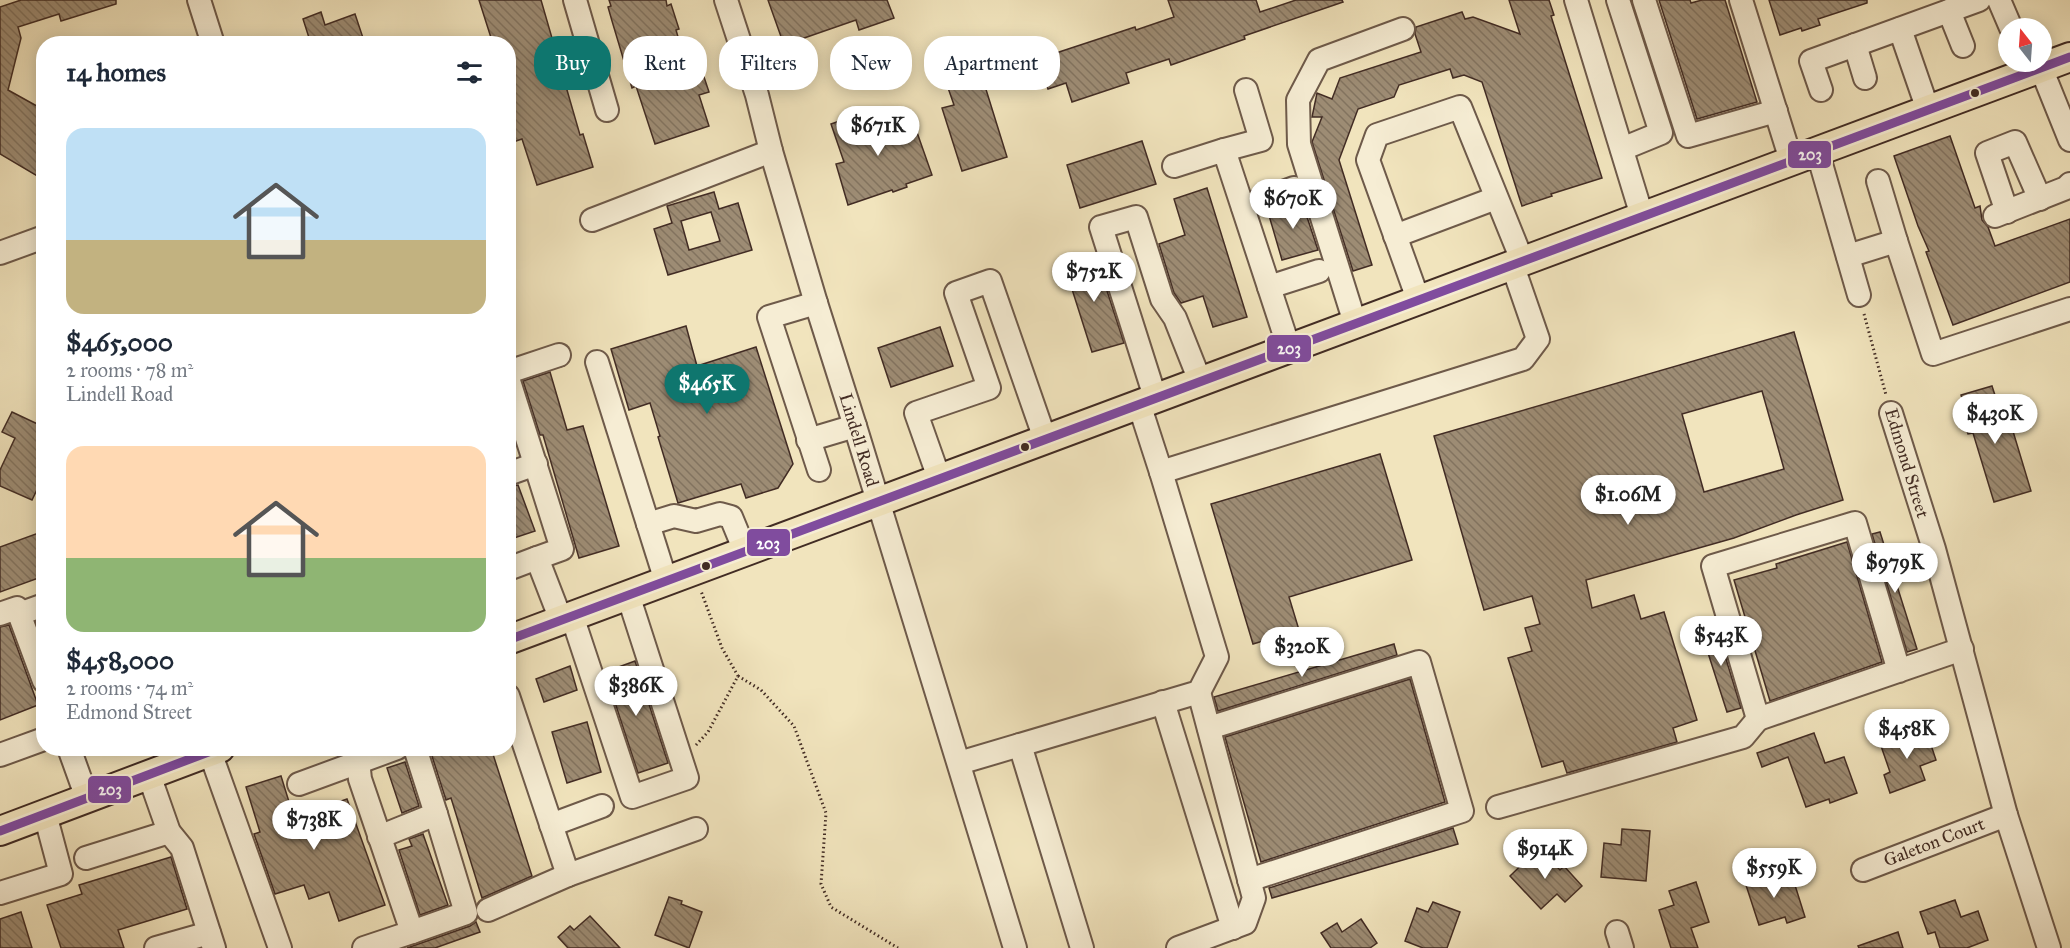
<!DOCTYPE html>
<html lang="en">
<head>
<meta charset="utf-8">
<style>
	body { margin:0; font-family:"IM FELL Great Primer",serif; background:#f2f2f3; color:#1f2937; height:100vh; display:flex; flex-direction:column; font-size:22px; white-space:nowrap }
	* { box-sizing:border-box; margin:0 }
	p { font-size:20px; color:#747a83 }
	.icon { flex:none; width:33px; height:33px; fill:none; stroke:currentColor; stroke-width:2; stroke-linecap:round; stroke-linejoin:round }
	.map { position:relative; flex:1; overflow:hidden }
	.panel { position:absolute; left:36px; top:36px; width:480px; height:720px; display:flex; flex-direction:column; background:#fff; border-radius:24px; box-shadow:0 3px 15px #0003 }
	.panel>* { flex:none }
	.guide { position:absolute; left:534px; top:36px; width:570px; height:54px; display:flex; gap:12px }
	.needle { width:39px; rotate:343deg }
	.buttons { position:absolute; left:1998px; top:18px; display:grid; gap:12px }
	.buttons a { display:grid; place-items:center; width:54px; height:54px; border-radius:50%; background:#fff; box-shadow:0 3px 15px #0003; font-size:30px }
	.price { position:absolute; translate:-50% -51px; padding:0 14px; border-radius:21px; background:#fff; color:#222; font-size:20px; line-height:39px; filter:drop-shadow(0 2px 3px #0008) }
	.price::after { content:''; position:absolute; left:50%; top:36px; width:18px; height:14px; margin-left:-9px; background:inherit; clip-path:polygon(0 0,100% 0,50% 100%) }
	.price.selected { background:#0f766e; color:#fff }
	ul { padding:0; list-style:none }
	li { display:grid; align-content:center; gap:12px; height:318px; padding:0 30px }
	li span { display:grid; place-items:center; height:186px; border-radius:18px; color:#555 }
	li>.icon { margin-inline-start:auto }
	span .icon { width:108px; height:108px; fill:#fffc; stroke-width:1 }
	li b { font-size:26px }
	h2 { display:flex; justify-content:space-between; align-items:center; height:72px; padding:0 30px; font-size:26px }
	.chip { padding:0 21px; border-radius:24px; background:#fff; box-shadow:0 3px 15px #0003; font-size:21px; line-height:54px }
	.chip.selected { background:#0f766e; color:#fff }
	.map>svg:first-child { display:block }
</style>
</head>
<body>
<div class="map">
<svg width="2070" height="948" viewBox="0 0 2070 948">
	<defs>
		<pattern id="building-back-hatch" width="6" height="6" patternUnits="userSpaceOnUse" patternTransform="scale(1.5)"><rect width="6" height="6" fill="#9d8c74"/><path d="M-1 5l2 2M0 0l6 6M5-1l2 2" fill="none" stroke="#82735f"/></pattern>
	</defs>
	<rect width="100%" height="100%" fill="#f1e4bd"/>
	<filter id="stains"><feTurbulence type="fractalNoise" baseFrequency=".00333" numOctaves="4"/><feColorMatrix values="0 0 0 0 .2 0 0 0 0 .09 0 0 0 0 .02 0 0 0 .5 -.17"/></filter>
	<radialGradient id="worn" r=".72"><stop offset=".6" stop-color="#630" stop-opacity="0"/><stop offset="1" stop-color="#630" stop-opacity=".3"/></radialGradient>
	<g fill="url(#building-back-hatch)" stroke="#422c24" stroke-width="1.5" fill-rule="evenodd">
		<polygon points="21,0 116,0 116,4 61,21 59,14 18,27 21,38 8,90 44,110 44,180 0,154 0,7"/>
		<polygon points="479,0 541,0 580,135 583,134 593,167 537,185 522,139 513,142 508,127 508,44 493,44"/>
		<polygon points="609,0 666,0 667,6 671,4 679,29 676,30 691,82 704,77 709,92 699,95 709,126 655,144 636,86 632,88 612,21 608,7 611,6"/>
		<polygon points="768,0 887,0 894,18 859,30 856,20 784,45"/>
		<polygon points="1168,0 1256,0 1260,12 1296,0 1342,0 1343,2 1244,36 1245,39 1171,65 1169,59 1126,73 1129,83 1072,102 1066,83 1048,89 1039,63 1057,56 1056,53 1135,27 1136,30 1174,17"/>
		<polygon points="1509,0 1549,0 1554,15 1551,16 1602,178 1551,194 1552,196 1522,206 1482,82 1464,75 1453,78 1450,69 1399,85 1394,97 1358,109 1339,160 1372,265 1353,271 1312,142 1322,117 1312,117 1317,93 1332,99 1340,78 1421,52 1415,34 1416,27 1462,12 1465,19 1473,17 1520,34"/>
		<polygon points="1659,0 1690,0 1691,3 1702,0 1725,0 1757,102 1697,119"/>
		<polygon points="1769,0 1867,0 1867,3 1818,19 1820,25 1802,31 1801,28 1780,35"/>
		<polygon points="321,12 325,25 355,14 365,44 311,44 303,19"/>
		<polygon points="993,65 998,79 984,83 1007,157 962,171 942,108 954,105 946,82"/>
		<polygon points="871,110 879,133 913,121 932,175 906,184 907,187 893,192 892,190 848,205 836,164 844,162 831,124"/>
		<polygon points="1950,136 1975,208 1980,206 1982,220 1988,227 1995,246 2070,219 2070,282 1953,325 1926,252 1929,251 1918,226 1894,156"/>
		<polygon points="1142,141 1156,184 1080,208 1067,165"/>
		<polygon points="1207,188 1247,317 1213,327 1203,296 1181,303 1174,293 1159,244 1185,235 1174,199"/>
		<path d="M714,192L719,209L738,203L752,250L668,275L654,229L672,223L667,206ZM711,212L720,241L689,250L681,221Z"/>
		<polygon points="1301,199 1318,250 1282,260 1268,212"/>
		<polygon points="1095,254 1124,343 1092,352 1064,264"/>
		<polygon points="686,326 697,366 756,347 793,464 778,488 746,498 741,484 678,503 658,437 660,436 650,403 629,410 611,349"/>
		<polygon points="940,327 953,366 891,387 878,348"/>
		<path d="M1794,332L1843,500L1796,515L1734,538L1586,580L1592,608L1634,595L1641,619L1664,612L1697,720L1673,728L1677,742L1567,773L1563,761L1542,767L1508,658L1532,651L1525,628L1540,624L1532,596L1484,610L1434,436ZM1762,391L1784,469L1704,492L1682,414Z"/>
		<polygon points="550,372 567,430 583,426 619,546 579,558 543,435 540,435 523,381"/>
		<polygon points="1992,386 2003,420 2009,418 2031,491 1994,502 1973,433 1968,434 1963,418 1967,416 1961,395"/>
		<polygon points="12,412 44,427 44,475 32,500 0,486 0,470 15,438 2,432"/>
		<polygon points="1380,454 1412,560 1289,597 1299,630 1253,644 1211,504"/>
		<polygon points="518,485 535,531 508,540 508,487"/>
		<polygon points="44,531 44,576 0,592 0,547"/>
		<polygon points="1880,532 1917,649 1907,652 1872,534"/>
		<polygon points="1847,542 1882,662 1770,701 1734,580 1777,568 1776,564"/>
		<polygon points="1715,623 1741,708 1727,712 1700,628"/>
		<polygon points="9,625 38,705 0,720 0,627"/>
		<polygon points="1394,644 1397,655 1218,711 1214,697"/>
		<polygon points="635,661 668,763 638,773 605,672"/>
		<polygon points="570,666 577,690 544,702 536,679"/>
		<polygon points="1410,679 1445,802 1261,862 1225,737"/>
		<polygon points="587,722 601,772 567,783 552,732"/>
		<polygon points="1926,730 1936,760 1920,766 1925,780 1890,793 1884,775 1890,772 1881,746"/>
		<polygon points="1814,733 1825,763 1844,757 1857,793 1830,803 1829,799 1806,807 1788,757 1762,767 1757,753"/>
		<polygon points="435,748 491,748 532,876 482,898 451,798 446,800 431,753 436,752"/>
		<polygon points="405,762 419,806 402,813 387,768"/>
		<polygon points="281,776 294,818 347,799 385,905 339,921 329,892 309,899 304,885 275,894 254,834 260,832 246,787"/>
		<polygon points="1453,828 1458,844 1272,898 1269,888"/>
		<polygon points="1622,829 1650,831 1646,881 1601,877 1604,843 1621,845"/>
		<polygon points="423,834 448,905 420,915 399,850 412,846 409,839"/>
		<polygon points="1539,848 1560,870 1564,866 1582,886 1565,902 1557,894 1541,909 1510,876"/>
		<polygon points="171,857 187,909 118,930 124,948 61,948 47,905 82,894 79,885"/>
		<polygon points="1774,869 1780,887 1794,882 1805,917 1787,923 1785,917 1759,925 1744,879"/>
		<polygon points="1696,882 1709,922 1691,928 1698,948 1671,948 1659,910 1674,905 1669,891"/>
		<polygon points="669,897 682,901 681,904 702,912 689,948 655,935"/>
		<polygon points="1955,900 1961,917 1978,911 1988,940 1967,948 1940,948 1935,932 1928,934 1920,912"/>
		<polygon points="1433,902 1460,912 1447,948 1423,948 1405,941 1417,908 1428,912"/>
		<polygon points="21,912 32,948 0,948 0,919"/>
		<polygon points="590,916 620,948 568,948 558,937 570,926 574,930"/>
		<polygon points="1361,919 1377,943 1370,948 1331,948 1321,933 1337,923 1342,932"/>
		<polygon points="476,922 480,932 435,948 407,948 470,926"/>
		<polygon points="1898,932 1903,948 1859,948 1858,946"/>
	</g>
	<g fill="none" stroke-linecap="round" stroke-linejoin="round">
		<g stroke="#6e5a4a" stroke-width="26">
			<g id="minor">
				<polyline points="199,0 213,44"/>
				<polyline points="575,0 607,110"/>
				<polyline points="726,0 757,95 771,151 816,303 855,426 1015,948"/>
				<polyline points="1576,0 1642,216"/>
				<polyline points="1618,0 1661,133 1622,149"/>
				<polyline points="1644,0 1688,136 1776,111"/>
				<polyline points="1741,0 1791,160"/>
				<polyline points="1999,0 2011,28"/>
				<polyline points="1949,11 1963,46"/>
				<polyline points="1900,29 1928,110"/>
				<polyline points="1855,45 1865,78"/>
				<polyline points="2041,68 2070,140"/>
				<polyline points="1821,90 1811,61 1979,0"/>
				<polyline points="1224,150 1261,140 1246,90"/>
				<polyline points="1817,150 1859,295"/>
				<polyline points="1174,166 1224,150 1289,348"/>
				<polyline points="1878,181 1896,241"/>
				<polyline points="1243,207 1294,188"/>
				<polyline points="2007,212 1987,153 2015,142 2040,199"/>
				<polyline points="1995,216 2066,188 2070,184"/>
				<polyline points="592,220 771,151"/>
				<polyline points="1395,236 1496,198"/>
				<polyline points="0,253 44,237"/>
				<polyline points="1848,256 1896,241 1933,354 2070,309"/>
				<polyline points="1269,287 1319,271"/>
				<polyline points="1418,299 1368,160 1377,135 1460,107 1522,260"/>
				<polyline points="816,303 769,317 819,470"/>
				<polyline points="1355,323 1299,144 1298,100 1319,60 1403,29"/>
				<polyline points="597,362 666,581"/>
				<polyline points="508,372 559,355"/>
				<polyline points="508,378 562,549 537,558 561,620"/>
				<polyline points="1155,397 1101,227 1136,217 1162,299 1175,318 1200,381"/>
				<polyline points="1139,404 1161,472 1523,359 1538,339 1512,264"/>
				<polyline points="1891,413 1934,549 2006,815 2049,948"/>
				<polyline points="808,440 855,426"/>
				<polyline points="508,474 536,464"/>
				<polyline points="939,478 916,413 989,388 956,293 990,281 1045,439"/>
				<polyline points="648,524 674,516 696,521 720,514 731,517 745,551"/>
				<polyline points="508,569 537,558"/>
				<polyline points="0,614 17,608 44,681"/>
				<polyline points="19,614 44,605"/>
				<polyline points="572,616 632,797 687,778 628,595"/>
				<polyline points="1899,671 1855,523 1713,566 1758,719 1962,649"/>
				<polyline points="508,696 568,875 696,829"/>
				<polyline points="1163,702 1233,928"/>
				<polyline points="1209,728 1419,662 1462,811 1249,880"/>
				<polyline points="1020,745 1082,948"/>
				<polyline points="69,748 87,798"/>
				<polyline points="353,748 358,761 360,779 412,932 364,948"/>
				<polyline points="210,752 280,948"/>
				<polyline points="0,755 44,739"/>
				<polyline points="959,763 1199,692 1217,657 1161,472"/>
				<polyline points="149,775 169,832 182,848 214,948"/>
				<polyline points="299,784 397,748"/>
				<polyline points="1498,807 1743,737 1758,719"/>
				<polyline points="551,825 602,806"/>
				<polyline points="379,837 436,814 415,748"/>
				<polyline points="86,858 169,832"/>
				<polyline points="1863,870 2006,815"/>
				<polyline points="0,893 61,874 45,814"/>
				<polyline points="488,910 568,875"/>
				<polyline points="412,932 466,913 436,814"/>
				<polyline points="1617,932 1622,948"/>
				<polyline points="156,948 209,933"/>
				<polyline points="1178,948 1245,923 1254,898 1199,692"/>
			</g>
		</g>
		<g stroke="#422c24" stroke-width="32">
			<g id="major">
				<polyline points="508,640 2070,57"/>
				<polyline points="0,831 220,748"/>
			</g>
		</g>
		<g stroke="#422c24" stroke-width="3" stroke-dasharray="1.5 3" stroke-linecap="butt">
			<polyline points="1864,314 1886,395"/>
			<polyline points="738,676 761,690 794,726 826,813 821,884 831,907 898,948"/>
			<polyline points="696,745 708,732 738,676 722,648 701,591"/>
		</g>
		<use href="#minor" stroke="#f6edd4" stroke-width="22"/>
		<use href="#major" stroke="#f1e4bd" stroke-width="28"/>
		<g stroke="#f6edd4" stroke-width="14">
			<g id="bus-1">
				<polyline points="508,640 2070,57"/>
				<polyline points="0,831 219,748"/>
			</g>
		</g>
		<use href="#bus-1" stroke="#804c9e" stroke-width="9"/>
	</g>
	<g fill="#422c24" stroke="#f6edd4" stroke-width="2">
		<circle cx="1975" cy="93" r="5"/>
		<circle cx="1025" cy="447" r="5"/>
		<circle cx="706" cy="566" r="5"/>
	</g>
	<g text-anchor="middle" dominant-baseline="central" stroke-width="4.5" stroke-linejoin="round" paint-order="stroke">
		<g font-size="18" fill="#422c24" stroke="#f6edd4">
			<text transform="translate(859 440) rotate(73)">Lindell Road</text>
			<text transform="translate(1907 463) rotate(73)">Edmond Street</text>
			<text transform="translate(1934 842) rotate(-21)">Galeton Court</text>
		</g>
	</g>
	<g stroke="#f6edd4" stroke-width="2">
		<rect x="1787" y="140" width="45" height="29" rx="6" fill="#804c9e"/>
		<rect x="1266" y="334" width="46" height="29" rx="6" fill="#804c9e"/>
		<rect x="746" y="528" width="45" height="29" rx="6" fill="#804c9e"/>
		<rect x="87" y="775" width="45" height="29" rx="6" fill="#804c9e"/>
	</g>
	<g font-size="16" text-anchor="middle" font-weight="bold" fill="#fff">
		<text x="1810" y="160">203</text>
		<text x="1289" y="354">203</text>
		<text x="768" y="549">203</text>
		<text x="110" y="795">203</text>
	</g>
	<rect width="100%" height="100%" filter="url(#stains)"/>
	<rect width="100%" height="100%" fill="url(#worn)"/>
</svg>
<div class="buttons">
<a><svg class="needle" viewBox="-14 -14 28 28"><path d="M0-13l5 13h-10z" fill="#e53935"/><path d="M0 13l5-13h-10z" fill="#747a83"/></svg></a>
</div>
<b class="price" style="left:878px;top:157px">$671K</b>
<b class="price" style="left:1293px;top:230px">$670K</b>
<b class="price" style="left:1094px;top:303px">$752K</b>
<b class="price selected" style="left:707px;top:415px">$465K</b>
<b class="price" style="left:1995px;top:445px">$430K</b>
<b class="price" style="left:1628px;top:526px">$1.06M</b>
<b class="price" style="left:1895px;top:594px">$979K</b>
<b class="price" style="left:1721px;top:667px">$543K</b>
<b class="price" style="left:1302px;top:678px">$320K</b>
<b class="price" style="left:636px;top:717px">$386K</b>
<b class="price" style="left:1907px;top:760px">$458K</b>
<b class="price" style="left:314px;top:851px">$738K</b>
<b class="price" style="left:1545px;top:880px">$914K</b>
<b class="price" style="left:1774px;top:899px">$559K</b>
<div class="guide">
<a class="chip selected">Buy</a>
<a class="chip">Rent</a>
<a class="chip">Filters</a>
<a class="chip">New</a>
<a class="chip">Apartment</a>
</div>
<section class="panel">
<h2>14 homes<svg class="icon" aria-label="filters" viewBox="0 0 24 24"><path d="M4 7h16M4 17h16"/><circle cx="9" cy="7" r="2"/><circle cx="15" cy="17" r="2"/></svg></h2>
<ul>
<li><span style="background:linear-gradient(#bfe0f5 60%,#c2b280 0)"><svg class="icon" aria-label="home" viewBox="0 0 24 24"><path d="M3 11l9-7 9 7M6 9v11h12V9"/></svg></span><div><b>$465,000</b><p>2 rooms · 78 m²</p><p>Lindell Road</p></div></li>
<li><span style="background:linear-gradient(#ffd9b3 60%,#8fb573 0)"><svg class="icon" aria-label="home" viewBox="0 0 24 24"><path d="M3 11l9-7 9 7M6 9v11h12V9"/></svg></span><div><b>$458,000</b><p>2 rooms · 74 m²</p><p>Edmond Street</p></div></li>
</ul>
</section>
</div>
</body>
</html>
